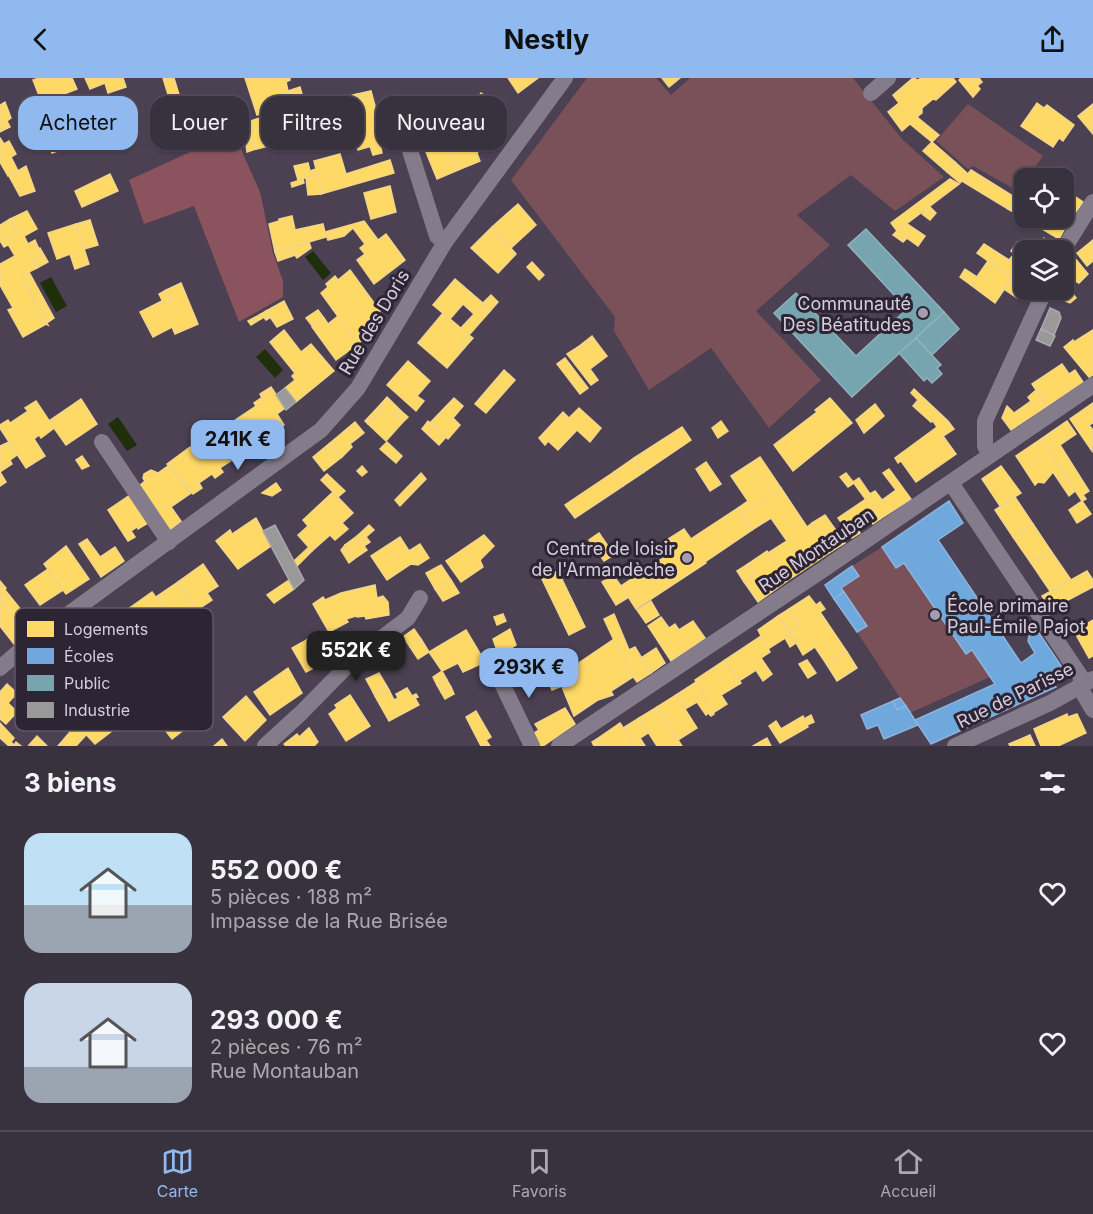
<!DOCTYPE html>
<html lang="fr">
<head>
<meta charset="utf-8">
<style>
	body { margin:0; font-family:Inter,sans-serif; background:#3f3945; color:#f1f3f6; height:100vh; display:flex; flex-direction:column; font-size:22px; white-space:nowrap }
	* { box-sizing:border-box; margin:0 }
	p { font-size:20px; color:#aba9b0 }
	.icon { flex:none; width:33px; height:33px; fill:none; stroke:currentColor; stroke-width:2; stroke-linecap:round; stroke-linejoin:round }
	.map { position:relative; height:668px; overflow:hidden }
	.drawer { display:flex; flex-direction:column; background:#38313e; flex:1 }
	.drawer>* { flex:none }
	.guide { position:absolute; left:18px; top:18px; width:600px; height:54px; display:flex; gap:12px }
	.tools { position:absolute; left:1014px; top:90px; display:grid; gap:12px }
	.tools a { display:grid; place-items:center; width:60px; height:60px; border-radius:12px; background:#38313e; box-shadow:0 2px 4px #0004,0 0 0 2px #524c58; font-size:30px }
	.price { position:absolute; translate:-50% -51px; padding:0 14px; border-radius:12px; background:#90b9f0; color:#111; font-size:20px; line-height:39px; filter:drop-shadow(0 2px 3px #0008) }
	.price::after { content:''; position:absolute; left:50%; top:36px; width:18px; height:14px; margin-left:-9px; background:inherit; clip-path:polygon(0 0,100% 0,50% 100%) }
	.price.on { background:#222; color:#fff }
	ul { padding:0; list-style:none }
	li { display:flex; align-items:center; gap:18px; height:150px; padding:0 24px }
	li span { display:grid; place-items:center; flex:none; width:168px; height:120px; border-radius:18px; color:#555 }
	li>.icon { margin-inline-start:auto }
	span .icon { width:72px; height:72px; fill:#fffc; stroke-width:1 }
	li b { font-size:26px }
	h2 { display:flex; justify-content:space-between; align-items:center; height:72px; padding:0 24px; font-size:26px }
	.chip { padding:0 21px; border-radius:18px; background:#38313e; box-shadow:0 2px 4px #0004,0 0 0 2px #524c58; font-size:21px; line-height:54px }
	.chip.on { background:#90b9f0; color:#111 }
	header { display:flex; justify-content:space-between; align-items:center; height:78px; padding:0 24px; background:#90b9f0; color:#111; font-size:27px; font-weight:700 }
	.tabs { display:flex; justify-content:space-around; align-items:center; height:84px; border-top:2px solid #524c58; background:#38313e; font-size:16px; color:#aba9b0 }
	.tabs a { display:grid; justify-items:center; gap:3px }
	.tabs .on { color:#90b9f0 }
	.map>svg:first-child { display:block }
</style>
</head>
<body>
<header><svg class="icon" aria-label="back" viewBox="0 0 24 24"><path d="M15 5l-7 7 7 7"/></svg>Nestly<svg class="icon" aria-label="share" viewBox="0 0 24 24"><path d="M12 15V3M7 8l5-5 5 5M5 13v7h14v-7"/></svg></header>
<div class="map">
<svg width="1093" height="668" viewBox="0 0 1093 668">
	<rect width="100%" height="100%" fill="#4b4152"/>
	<g fill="#7a5158">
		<polygon points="587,0 656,0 671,17 690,0 853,0 902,61 944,99 895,133 851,97 797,137 830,167 756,233 821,302 769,350 711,270 649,312 614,253 615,239 511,102"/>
		<polygon points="968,26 1043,78 1027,100 1024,100 1024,104 1018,113 973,88 968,91 936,63"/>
		<polygon points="882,469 896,490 904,485 965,575 972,572 990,599 910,635 857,554 867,548 841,510 859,498 852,488"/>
	</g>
	<polygon fill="#8b535e" points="236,53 243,76 260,114 273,175 283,203 283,219 239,244 194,128 144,146 129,102"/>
	<g fill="#202f0b">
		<polygon points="313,173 331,195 323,202 305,179"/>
		<polygon points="51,199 67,228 56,234 40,205"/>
		<polygon points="265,271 283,292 275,300 256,279"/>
		<polygon points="118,339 137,367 127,373 108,346"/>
	</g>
	<g fill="#ffd966" stroke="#f3d58a" stroke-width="1.5">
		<polygon points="39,0 72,0 77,11 64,16 77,50 55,59 33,2"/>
		<polygon points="85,0 123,0 126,9 108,15 105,5 90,11"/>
		<polygon points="163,0 174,0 180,20 170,23"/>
		<polygon points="245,0 290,0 290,2 286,4 288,13 300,9 303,20 257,37"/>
		<polygon points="508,0 538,0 518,15"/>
		<polygon points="662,0 680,0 669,9"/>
		<polygon points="913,0 918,2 921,0 953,0 956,4 936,22 933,21 922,30 922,35 917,39 939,57 932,64 910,46 902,53 888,34 899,25 893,17"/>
		<polygon points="961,0 971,0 980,11 973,19 959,2"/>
		<polygon points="971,0 979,0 982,4 977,8"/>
		<polygon points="371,13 372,17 358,20 357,16"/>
		<polygon points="481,15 505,32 498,42 495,40 483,57 489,61 477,75 455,21 465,17 468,27 471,28"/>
		<polygon points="357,16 358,20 372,17 385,64 358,72 345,19"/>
		<polygon points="5,24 11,40 7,43 10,49 0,54 0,27"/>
		<polygon points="42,24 49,43 27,51 20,32"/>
		<polygon points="1037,25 1044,30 1047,27 1074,47 1063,63 1059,60 1053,69 1021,48"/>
		<polygon points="1093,26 1093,56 1078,38"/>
		<polygon points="110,28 116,44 106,49 99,32"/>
		<polygon points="260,40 262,49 243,56 240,46"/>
		<polygon points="262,49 269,68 256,71 254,64 246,67 243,56"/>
		<polygon points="468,52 480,83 458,92 445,60"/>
		<polygon points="0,60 4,66 9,63 16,76 11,79 18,93 8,98 0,84"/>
		<polygon points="445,60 458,92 437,101 424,69"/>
		<polygon points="55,61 60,72 52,75 47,64"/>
		<polygon points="254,64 256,71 247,74 246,67"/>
		<polygon points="932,64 955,84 947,94 923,73"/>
		<polygon points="380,66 382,75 373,77 370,68"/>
		<polygon points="340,76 346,96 390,82 394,95 321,116 319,96 298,102 294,88 308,85 310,93 316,91 314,83"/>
		<polygon points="955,84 968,96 960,105 947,94"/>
		<polygon points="26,88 35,113 20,118 9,98"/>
		<polygon points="971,92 1016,120 1008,131 962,103"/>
		<polygon points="110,96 118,113 82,129 75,113"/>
		<polygon points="319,96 321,116 308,117 306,100"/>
		<polygon points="303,101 304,105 292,109 291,105"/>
		<polygon points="950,101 959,106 897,153 891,145"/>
		<polygon points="390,108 396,134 371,141 364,115"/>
		<polygon points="1064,111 1083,124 1071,141 1067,138 1061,148 1065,150 1059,161 1008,131 1013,125 1024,132 1024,140 1064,140"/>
		<polygon points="518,126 536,147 511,170 492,149"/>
		<polygon points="929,128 936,135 930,142 922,136"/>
		<polygon points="27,133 37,151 24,158 28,166 35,162 42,178 33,183 37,190 21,198 48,247 46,246 23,259 8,232 13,230 0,207 0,186 15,178 5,161 18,155 10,141"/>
		<polygon points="292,138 295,152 323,146 326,159 275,174 269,146 279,143 279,141"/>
		<polygon points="10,141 18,155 5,161 8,167 4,169 0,163 0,147"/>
		<polygon points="90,142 98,167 84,171 76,146"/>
		<polygon points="364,143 378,162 386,156 405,182 374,206 357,182 365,176 360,170 365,166 353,150 344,158 328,162 325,154"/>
		<polygon points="906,145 925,158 918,168 897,153"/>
		<polygon points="76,146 89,186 75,191 70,176 57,181 48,155"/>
		<polygon points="492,149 516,176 498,195 471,170"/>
		<polygon points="897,153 907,160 903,164 893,157"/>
		<polygon points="1044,160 1055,168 1053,172 1038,172"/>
		<polygon points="1093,162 1093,183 1087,188 1077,175"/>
		<polygon points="309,164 311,170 297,180 290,170"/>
		<polygon points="1017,164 1031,172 1024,172 1024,182 1011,173"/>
		<polygon points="984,166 1009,182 1015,175 1024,182 1024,209 977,175"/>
		<polygon points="40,170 48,184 37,190 33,183 42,178 38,171"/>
		<polygon points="290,170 295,177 278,183 275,174"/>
		<polygon points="1073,178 1088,196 1079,205 1075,203 1066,207 1064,200"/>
		<polygon points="988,183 1012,200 995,225 971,207"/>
		<polygon points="532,184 544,197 539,202 527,189"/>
		<polygon points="965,191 977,199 971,207 960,199"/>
		<polygon points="350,192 380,233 365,245 372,254 358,266 321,215 328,209 326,206 335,198 338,202"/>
		<polygon points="29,194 54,240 47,245 21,198"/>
		<polygon points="1012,200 1024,209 1017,220 1004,211"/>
		<polygon points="455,201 491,232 469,257 461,250 474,236 463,226 450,241 433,227"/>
		<polygon points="1064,204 1076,220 1070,225 1055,219 1058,212 1064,212"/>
		<polygon points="181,205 198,246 175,256 172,249 153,259 140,234 162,223 164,226 171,223 166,212"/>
		<polygon points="166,212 171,223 164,226 159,216"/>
		<polygon points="491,217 498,224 491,232 483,225"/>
		<polygon points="284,223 293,241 277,249 266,233"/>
		<polygon points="318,232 324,240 313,249 306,240"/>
		<polygon points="266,233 271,239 266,242 261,236"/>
		<polygon points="443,235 469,257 461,266 465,269 447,290 418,265"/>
		<polygon points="261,236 264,239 251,247 248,243"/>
		<polygon points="338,238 358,266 336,282 312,249 324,240 328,246"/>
		<polygon points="284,252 301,274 311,266 334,293 296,324 285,310 295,302 292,298 295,295 270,264"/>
		<polygon points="1093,252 1093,297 1089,299 1064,269 1073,262 1074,264"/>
		<polygon points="469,257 473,260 465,269 461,266"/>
		<polygon points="592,258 594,261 580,271 578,269"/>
		<polygon points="594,261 607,278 590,291 598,302 591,307 567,276 578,269 580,271"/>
		<polygon points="565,280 588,310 580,316 557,286"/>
		<polygon points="408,283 430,303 417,318 424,323 416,333 387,307"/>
		<polygon points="1062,286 1069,296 1075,292 1083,304 1047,328 1032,306"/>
		<polygon points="504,292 515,302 486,335 475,326"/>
		<polygon points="271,309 273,312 262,320 260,316"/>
		<polygon points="914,311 948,343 954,351 943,358 956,376 916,404 901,383 898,385 895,380 937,349 933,343 931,344 913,328 918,322 911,315"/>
		<polygon points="273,312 285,330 277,336 284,347 264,360 262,358 248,367 231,345 256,328 254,325"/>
		<polygon points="1036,312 1047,328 1011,352 1002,340 1007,328 1014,335 1031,323 1028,319"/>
		<polygon points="387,319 401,333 395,338 402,345 386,363 368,346 383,329 381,326"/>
		<polygon points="454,320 463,328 453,340 460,347 448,361 430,345"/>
		<polygon points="830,320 852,345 793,393 774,367 817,334 815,332"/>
		<polygon points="81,321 97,346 66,367 49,343"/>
		<polygon points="36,323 54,350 41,360 39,357 34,361 45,378 26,390 0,350 0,347 8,342 10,345 28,333 25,330"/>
		<polygon points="1093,325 1093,345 1089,347 1093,352 1092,373 1070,341"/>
		<polygon points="381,326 383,329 368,346 365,343"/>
		<polygon points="875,326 884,338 864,355 856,342"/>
		<polygon points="579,330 601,350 590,364 577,352 558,372 548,363 545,367 539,360 563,334 569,340"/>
		<polygon points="401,333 408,339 402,345 395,338"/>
		<polygon points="428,343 446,359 439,367 422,351"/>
		<polygon points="721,343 728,353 718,360 712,350"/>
		<polygon points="1067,343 1076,356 1060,367 1089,413 1083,417 1086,421 1082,423 1041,361"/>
		<polygon points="355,344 364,355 350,366 352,369 342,379 330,365"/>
		<polygon points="223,347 242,373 234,378 235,380 220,390 223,394 215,400 212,396 199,405 202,410 193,416 167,386 190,369 195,377 220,360 215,353"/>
		<polygon points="682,349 691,362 644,394 634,380"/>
		<polygon points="1041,361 1075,413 1069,418 1053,394 1044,405 1038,404 1035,407 1016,378"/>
		<polygon points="9,364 17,377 10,382 12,386 0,394 6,404 0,408 0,368"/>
		<polygon points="387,364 402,378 396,385 380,371"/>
		<polygon points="330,365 342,379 324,393 313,379"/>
		<polygon points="82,378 89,388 82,391 76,382"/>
		<polygon points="760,379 781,410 742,437 738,430 748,423 731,398"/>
		<polygon points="634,380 644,394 623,408 614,394"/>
		<polygon points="706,384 721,406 710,413 696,391"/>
		<polygon points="168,388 191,415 171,429 181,443 169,453 139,408 145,403 143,400 144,396 151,392 158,395"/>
		<polygon points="362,388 367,394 362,398 357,393"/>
		<polygon points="1001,388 1021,415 1000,428 982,401"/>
		<polygon points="889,391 911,421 880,441 853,404 859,400 870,416 875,413 882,422 896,412 883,395"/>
		<polygon points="614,394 623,408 575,440 565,427"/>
		<polygon points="421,395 426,401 400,428 395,422"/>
		<polygon points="846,395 854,405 848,409 840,399"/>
		<polygon points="327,396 345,413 338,419 321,402"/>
		<polygon points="276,405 281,412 272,418 262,415"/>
		<polygon points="781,410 807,449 812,445 832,473 787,503 768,475 787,463 771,440 752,452 742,437"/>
		<polygon points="333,414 353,435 342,445 348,451 335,462 330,457 312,473 298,457 308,448 303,442"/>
		<polygon points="130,417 148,445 138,451 137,449 131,453 135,459 128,463 108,432"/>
		<polygon points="1015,419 1033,446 1013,459 995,432"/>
		<polygon points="866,421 880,441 873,446 870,442 857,450 860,455 852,460 838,440"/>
		<polygon points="1082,423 1091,436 1077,445 1069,432"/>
		<polygon points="738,430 752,452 705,484 706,485 636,531 621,508 669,476 662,465 684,451 691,461"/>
		<polygon points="825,437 845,465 832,473 812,445"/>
		<polygon points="256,440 271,468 238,491 216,463 230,452 232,456"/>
		<polygon points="1033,446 1051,473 1031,485 1013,459"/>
		<polygon points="369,447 374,452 366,459 370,464 364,468 357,458"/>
		<polygon points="599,455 614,477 604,483 589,462"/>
		<polygon points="484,457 494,468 480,482 483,489 461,504 446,483"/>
		<polygon points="357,458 367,472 354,481 345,467"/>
		<polygon points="400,459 409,473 420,466 429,480 418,487 411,486 387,502 371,478"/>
		<polygon points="87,461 100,479 115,469 124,483 101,499 79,466"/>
		<polygon points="345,467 354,481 349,485 341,472"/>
		<polygon points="66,468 89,501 66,516 44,486"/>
		<polygon points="309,469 312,473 297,488 294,483"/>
		<polygon points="767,473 787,503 758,524 744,504 755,496 748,486"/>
		<polygon points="1051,473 1071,502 1050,513 1031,485"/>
		<polygon points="203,486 218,508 207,515 212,522 197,532 178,504"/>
		<polygon points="748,486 755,496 744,504 737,493"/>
		<polygon points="441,487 451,502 435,511 426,495"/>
		<polygon points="48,491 63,512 40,527 25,507"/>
		<polygon points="558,493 585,549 569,557 542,501"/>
		<polygon points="1087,493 1093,502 1093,509 1051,531 1042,518"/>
		<polygon points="613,497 629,519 616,527 602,504"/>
		<polygon points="289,502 294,511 274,525 267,517"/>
		<polygon points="451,502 459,515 443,523 435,511"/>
		<polygon points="0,503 6,510 5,512 22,533 14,538 0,520"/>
		<polygon points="178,504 197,532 176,547 156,519"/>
		<polygon points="375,507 377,520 383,518 388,524 389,537 366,541 365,538 357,539 356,538 346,541 348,544 329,554 313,526 323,519 325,522 341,515"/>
		<polygon points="152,514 167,535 138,555 124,534"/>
		<polygon points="809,518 816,527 820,524 825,531 820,534 847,574 827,587 815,569 803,577 790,554 800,548 789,531"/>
		<polygon points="0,520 28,555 14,566 0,548"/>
		<polygon points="651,523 659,537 646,545 637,532"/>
		<polygon points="789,531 800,548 790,554 778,538"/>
		<polygon points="503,536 506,543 497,547 494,539"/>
		<polygon points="614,536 629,572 635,569 651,595 637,604 628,592 604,541"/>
		<polygon points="778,538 796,565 790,569 785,560 768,571 758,552"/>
		<polygon points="661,539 669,550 675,546 679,552 693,543 705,560 671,583 648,548"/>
		<polygon points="1093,542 1093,578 1089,580 1074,553"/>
		<polygon points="414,551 421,561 410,569 403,559"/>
		<polygon points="510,551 516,567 499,578 493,561"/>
		<polygon points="466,552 485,584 463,594 458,585 442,593 429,574"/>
		<polygon points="319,555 333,580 306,594 292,570"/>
		<polygon points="761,558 770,574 761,580 772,596 763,603 756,592 739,603 725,582"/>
		<polygon points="421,561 429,574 418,581 410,569"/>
		<polygon points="614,561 633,599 611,613 613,617 598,622 574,638 558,599"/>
		<polygon points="656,570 665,585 651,595 641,580"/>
		<polygon points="847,574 857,590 837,603 827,587"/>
		<polygon points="725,582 741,605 721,617 727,626 713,635 695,602"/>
		<polygon points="807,582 816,595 808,600 799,586"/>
		<polygon points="507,585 513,597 504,601 498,589"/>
		<polygon points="288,590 302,615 270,637 254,614"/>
		<polygon points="555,591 562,608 552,612 545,595"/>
		<polygon points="442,593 447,602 437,607 433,599"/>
		<polygon points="379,595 386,607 373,614 366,601"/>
		<polygon points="447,602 451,609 441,614 437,607"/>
		<polygon points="696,604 714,636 711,638 708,635 706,637 697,624 685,631 676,617"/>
		<polygon points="7,606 17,615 8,625 17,634 6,646 0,641 0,614"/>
		<polygon points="386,607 389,612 375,618 373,614"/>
		<polygon points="451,609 454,616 445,621 441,614"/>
		<polygon points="407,610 412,618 416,616 418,619 415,620 419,627 389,643 375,618 389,612 394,622 398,620 396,616"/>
		<polygon points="167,617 190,647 172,661 159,644 150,651 140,638"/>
		<polygon points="350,617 370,648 346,663 329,636 337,630 335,627"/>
		<polygon points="676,617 697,650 678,662 657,629"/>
		<polygon points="246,618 266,642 245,663 223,639"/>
		<polygon points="82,620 95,637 92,639 99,649 110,640 117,649 95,666 66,635"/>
		<polygon points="657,629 678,662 682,668 657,668 639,640"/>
		<polygon points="565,630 575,646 543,668 536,668 531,657 539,652 535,646"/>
		<polygon points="476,633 491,659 486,662 490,668 481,668 466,639"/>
		<polygon points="1067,636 1068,639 1077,636 1086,655 1058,668 1041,668 1034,651"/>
		<polygon points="67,637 86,657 76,668 58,668 70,654 60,644"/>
		<polygon points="811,637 814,644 807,647 804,641"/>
		<polygon points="803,638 808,649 780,665 769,648 776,643 781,651"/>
		<polygon points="639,640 648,655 640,660 645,668 635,668 623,650"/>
		<polygon points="0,645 14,660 11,664 14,667 16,664 21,668 9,668 0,660"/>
		<polygon points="620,645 635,668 602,668 597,661"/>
		<polygon points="309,650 318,664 314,668 306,668 299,659"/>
		<polygon points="297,656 306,668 286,668 284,666"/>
		<polygon points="1030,657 1035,668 1010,668 1009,666"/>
		<polygon points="37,658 47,668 29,667"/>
		<polygon points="767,660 771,668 753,668"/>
		<polygon points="222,661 227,668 214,668"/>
		<polygon points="597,661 602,668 594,668 592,664"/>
	</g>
	<g fill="#6fa8dc" stroke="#8eb3dd" stroke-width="1.5">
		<polygon points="949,423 963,445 938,462 1021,585 1035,575 1028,563 1029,558 1037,552 1064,592 1050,601 1056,609 931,666 915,642 995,606 972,572 966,576 904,485 896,490 882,469"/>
		<polygon points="852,488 859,498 841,510 844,514 834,521 825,507"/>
		<polygon points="844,514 867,548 857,554 834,521"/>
		<polygon points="900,620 906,628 897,632 893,623"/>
		<polygon points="893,623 897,632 906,628 918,647 884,661 878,647 867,651 861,637"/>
	</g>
	<g fill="#76a5af" stroke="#93b1bd" stroke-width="1.5">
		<polygon points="866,151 944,234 852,319 774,235 796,215 856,278 907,231 848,167"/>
		<polygon points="944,234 959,251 932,277 916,260"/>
		<polygon points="916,260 941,287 937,290 942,296 932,305 927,300 924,303 899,275"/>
	</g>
	<g fill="#999" stroke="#aca9ae" stroke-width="1.5">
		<polygon points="1050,230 1059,234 1061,240 1054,257 1041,251"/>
		<polygon points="1041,251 1055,258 1050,268 1036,262"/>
		<polygon points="285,310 296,324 286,332 276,317"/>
		<polygon points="275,447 304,502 294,511 263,453"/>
	</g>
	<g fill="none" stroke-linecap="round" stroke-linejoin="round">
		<g stroke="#847c8a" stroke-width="16">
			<polyline points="871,15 888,0"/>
			<polyline points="407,63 437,158 445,164"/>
			<polyline points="1063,172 1093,124"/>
			<polyline points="102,364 169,464"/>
			<polyline points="990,377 985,368 985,343 1045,212"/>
			<polyline points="951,405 1085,605"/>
			<polyline points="494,579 493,587 532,668"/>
			<polyline points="0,590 29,565 321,352 358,310 445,164 565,0"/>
			<polyline points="1079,608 1093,632"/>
			<polyline points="265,668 301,635 354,581 408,540 420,520"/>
			<polyline points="559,668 821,493 1093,307"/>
			<polyline points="955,668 1050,625 1093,601"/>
		</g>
	</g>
	<g fill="#a69cae" stroke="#2d2533" stroke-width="2">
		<circle cx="923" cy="235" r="6"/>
		<circle cx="687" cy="480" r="6"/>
		<circle cx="935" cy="537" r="6"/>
	</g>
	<g text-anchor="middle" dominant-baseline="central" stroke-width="6" stroke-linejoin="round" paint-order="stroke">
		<g font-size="18" fill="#d7cddf" stroke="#2d2533" text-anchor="end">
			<text x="911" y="225">Communauté<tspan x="911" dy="21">Des Béatitudes</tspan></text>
			<text x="675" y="470">Centre de loisir<tspan x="675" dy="21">de l'Armandèche</tspan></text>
			<text x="947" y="527" text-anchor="start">École primaire<tspan x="947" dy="21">Paul-Émile Pajot</tspan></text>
		</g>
		<g font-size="18" fill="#d7cddf" stroke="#2d2533">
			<text transform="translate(374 244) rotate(-59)">Rue des Doris</text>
			<text transform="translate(816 472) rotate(-34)">Rue Montauban</text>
			<text transform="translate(1015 617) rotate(-26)">Rue de Parisse</text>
		</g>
	</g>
	<rect x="15" y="530" width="198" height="123" rx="9" fill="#2d2533" stroke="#605767" stroke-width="1.5"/>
	<rect x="27" y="543" width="27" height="16" fill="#ffd966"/>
	<rect x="27" y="570" width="27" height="16" fill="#6fa8dc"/>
	<rect x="27" y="597" width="27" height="16" fill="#76a5af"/>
	<rect x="27" y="624" width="27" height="16" fill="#999"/>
	<g font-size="16" fill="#d7cddf">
		<text x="64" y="557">Logements</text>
		<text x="64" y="584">Écoles</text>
		<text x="64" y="611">Public</text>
		<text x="64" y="638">Industrie</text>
	</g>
</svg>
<div class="tools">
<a><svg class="icon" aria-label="locate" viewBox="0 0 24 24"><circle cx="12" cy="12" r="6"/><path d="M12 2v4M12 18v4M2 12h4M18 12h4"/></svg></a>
<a><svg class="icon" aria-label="layers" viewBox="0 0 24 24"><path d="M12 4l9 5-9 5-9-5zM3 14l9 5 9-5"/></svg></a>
</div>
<b class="price" style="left:238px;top:393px">241K €</b>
<b class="price on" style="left:356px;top:604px">552K €</b>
<b class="price" style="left:529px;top:621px">293K €</b>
<div class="guide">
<a class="chip on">Acheter</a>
<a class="chip">Louer</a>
<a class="chip">Filtres</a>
<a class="chip">Nouveau</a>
</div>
</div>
<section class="drawer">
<h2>3 biens<svg class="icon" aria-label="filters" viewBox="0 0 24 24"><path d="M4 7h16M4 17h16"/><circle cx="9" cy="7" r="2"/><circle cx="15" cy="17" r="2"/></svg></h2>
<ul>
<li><span style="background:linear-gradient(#bfe0f5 60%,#9aa5b1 0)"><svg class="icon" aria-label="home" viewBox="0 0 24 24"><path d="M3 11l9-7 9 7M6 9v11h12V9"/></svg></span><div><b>552 000 €</b><p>5 pièces · 188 m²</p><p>Impasse de la Rue Brisée</p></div><svg class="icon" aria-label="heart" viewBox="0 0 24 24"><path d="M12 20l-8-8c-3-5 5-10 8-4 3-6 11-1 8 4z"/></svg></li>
<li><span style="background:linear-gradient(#c9d6e8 70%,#9aa5b1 0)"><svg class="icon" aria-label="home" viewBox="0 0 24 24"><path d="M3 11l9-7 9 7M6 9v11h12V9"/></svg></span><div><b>293 000 €</b><p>2 pièces · 76 m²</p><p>Rue Montauban</p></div><svg class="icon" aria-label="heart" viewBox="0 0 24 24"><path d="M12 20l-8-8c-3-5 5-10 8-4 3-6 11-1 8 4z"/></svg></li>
</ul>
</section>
<nav class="tabs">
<a class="on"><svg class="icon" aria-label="map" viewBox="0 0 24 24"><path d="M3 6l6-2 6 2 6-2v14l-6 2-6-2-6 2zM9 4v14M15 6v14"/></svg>Carte</a>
<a><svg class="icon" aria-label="saved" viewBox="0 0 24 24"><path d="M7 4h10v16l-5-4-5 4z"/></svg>Favoris</a>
<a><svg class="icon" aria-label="home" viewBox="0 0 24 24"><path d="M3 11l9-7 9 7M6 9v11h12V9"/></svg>Accueil</a>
</nav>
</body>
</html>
